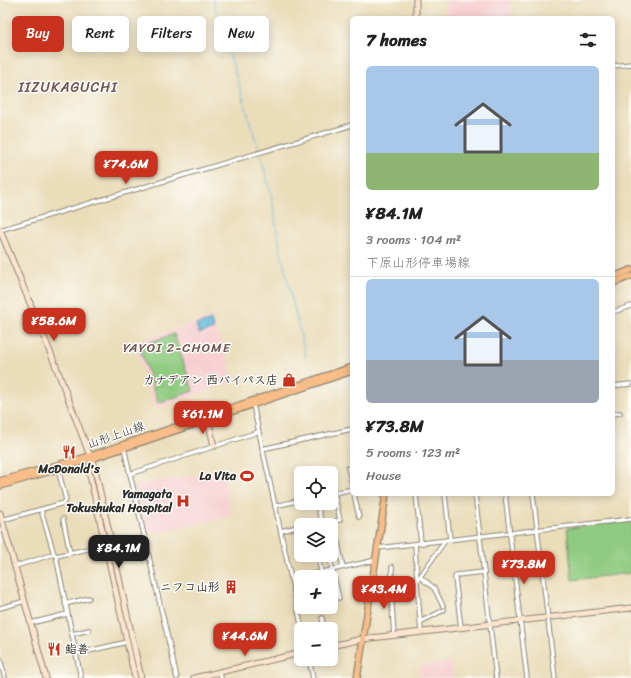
<!DOCTYPE html>
<html lang="en">
<head>
<meta charset="utf-8">
<style>
	body { margin:0; font-family:Sriracha,"Klee One",sans-serif; background:#f6f6f6; color:#222; height:100vh; display:flex; flex-direction:column; font-size:15px; white-space:nowrap }
	* { box-sizing:border-box; margin:0 }
	p { font-size:13px; color:#767676 }
	.icon { flex:none; width:22px; height:22px; fill:none; stroke:currentColor; stroke-width:2; stroke-linecap:round; stroke-linejoin:round }
	.map { position:relative; flex:1; overflow:hidden }
	.panel { position:absolute; left:350px; top:16px; width:265px; height:480px; display:flex; flex-direction:column; background:#fff; border-radius:6px; box-shadow:0 2px 10px #0003 }
	.panel>* { flex:none }
	.guide { position:absolute; left:12px; top:16px; width:278px; height:36px; display:flex; gap:8px }
	.tools { position:absolute; left:294px; top:466px; display:grid; gap:8px }
	.tools a { display:grid; place-items:center; width:44px; height:44px; border-radius:6px; background:#fff; box-shadow:0 2px 10px #0003; font-size:20px }
	.price { position:absolute; translate:-50% -34px; padding:0 9px; border-radius:8px; background:#c8321e; color:#fff; font-size:13px; line-height:26px; filter:drop-shadow(0 1px 2px #0008) }
	.price::after { content:''; position:absolute; left:50%; top:24px; width:12px; height:9px; margin-left:-6px; background:inherit; clip-path:polygon(0 0,100% 0,50% 100%) }
	.price.current { background:#222; color:#fff }
	ul { padding:0; list-style:none }
	li { display:grid; align-content:center; gap:8px; height:212px; padding:0 16px }
	li+li { border-top:1px solid #e0e0e0 }
	li span { display:grid; place-items:center; height:124px; border-radius:6px; color:#555 }
	li>.icon { margin-inline-start:auto }
	span .icon { width:72px; height:72px; fill:#fffc; stroke-width:1 }
	li b { font-size:17px }
	h2 { display:flex; justify-content:space-between; align-items:center; height:48px; padding:0 16px; font-size:17px }
	.tag { padding:0 14px; border-radius:6px; background:#fff; box-shadow:0 2px 10px #0003; font-size:14px; line-height:36px }
	.tag.current { background:#c8321e; color:#fff }
	.map>svg:first-child { display:block }
</style>
</head>
<body>
<div class="map">
<svg width="631" height="678" viewBox="0 0 631 678">
	<rect width="100%" height="100%" fill="#fdfcf7"/>
	<filter id="ink" filterUnits="userSpaceOnUse"><feTurbulence type="fractalNoise" baseFrequency=".025" numOctaves="2"/><feDisplacementMap in="SourceGraphic" scale="8" xChannelSelector="R" yChannelSelector="G"/><feConvolveMatrix kernelMatrix="1 2 1 2 8 2 1 2 1" color-interpolation-filters="sRGB"/></filter>
	<filter id="wash" filterUnits="userSpaceOnUse"><feTurbulence type="fractalNoise" baseFrequency=".012" numOctaves="4" result="noise"/><feDisplacementMap in="SourceGraphic" scale="16" xChannelSelector="R" yChannelSelector="G"/><feGaussianBlur stdDeviation="0.9" result="paint"/><feColorMatrix in="noise" values="0 0 0 0 0 0 0 0 0 0 0 0 0 0 0 0 0 1.4 0 .05"/><feComposite in="paint" operator="in"/></filter>
	<g filter="url(#wash)">
		<rect width="100%" height="100%" fill="#eaddba"/>
		<g fill="#f7cfd2">
			<polygon points="446,0 510,0 512,18 445,18"/>
			<polygon points="212,317 234,381 155,409 134,343"/>
			<polygon points="222,471 232,516 147,535 135,485"/>
			<polygon points="451,662 453,678 419,678 419,666"/>
		</g>
		<g fill="#8fcb80" stroke="#5d7b56">
			<polygon points="174,334 193,391 158,403 139,346"/>
			<polygon points="631,520 631,573 572,580 567,528"/>
		</g>
		<polygon fill="#5bb8d9" stroke="#437282" points="211,320 214,329 199,334 196,325"/>
		<g fill="none" stroke-linecap="round" stroke-linejoin="round">
			<g stroke="#5bb8d9" stroke-width="1">
				<polyline points="213,0 259,151"/>
				<polyline points="260,155 271,193 280,249 306,357"/>
			</g>
		</g>
	</g>
	<g filter="url(#ink)">
		<g fill="none" stroke-linecap="round" stroke-linejoin="round">
			<g stroke="#8a8472" stroke-width="5.5">
				<g id="street">
					<polyline points="613,66 631,64"/>
					<polyline points="0,230 352,125"/>
					<polyline points="613,312 631,306"/>
					<polyline points="613,386 631,384"/>
					<polyline points="253,405 302,629"/>
					<polyline points="613,414 620,413"/>
					<polyline points="124,448 177,678"/>
					<polyline points="262,449 352,429"/>
					<polyline points="348,468 352,484"/>
					<polyline points="130,474 258,432"/>
					<polyline points="331,494 352,489"/>
					<polyline points="354,494 359,517"/>
					<polyline points="416,494 421,543"/>
					<polyline points="445,494 450,540"/>
					<polyline points="475,494 496,678"/>
					<polyline points="505,494 527,678"/>
					<polyline points="533,494 555,678"/>
					<polyline points="317,503 322,524 340,520 331,479"/>
					<polyline points="275,506 301,500"/>
					<polyline points="41,510 54,554 56,556 81,678"/>
					<polyline points="63,519 70,553"/>
					<polyline points="2,520 64,503 66,500 58,469"/>
					<polyline points="281,531 301,526"/>
					<polyline points="337,538 343,567"/>
					<polyline points="415,544 417,581"/>
					<polyline points="378,548 631,519"/>
					<polyline points="318,555 321,572"/>
					<polyline points="329,555 339,598"/>
					<polyline points="56,556 105,545"/>
					<polyline points="16,566 54,554"/>
					<polyline points="420,577 434,588 443,606"/>
					<polyline points="291,579 376,560"/>
					<polyline points="389,590 392,579 392,567"/>
					<polyline points="370,591 389,590 391,591 394,636"/>
					<polyline points="65,604 89,598"/>
					<polyline points="0,608 25,601"/>
					<polyline points="322,618 324,629"/>
					<polyline points="420,622 444,610"/>
					<polyline points="31,623 67,614"/>
					<polyline points="461,628 455,578 456,575 484,572"/>
					<polyline points="421,632 417,581 445,541"/>
					<polyline points="72,634 89,630"/>
					<polyline points="76,654 127,642"/>
					<polyline points="0,659 5,678"/>
					<polyline points="309,659 313,678"/>
					<polyline points="220,671 221,678"/>
				</g>
			</g>
			<g stroke="#8a8472" stroke-width="7">
				<g id="secondary">
					<polyline points="416,18 416,0"/>
					<polyline points="0,230 55,364 95,469 141,678"/>
					<polyline points="208,420 214,446"/>
					<polyline points="91,460 89,471 135,678"/>
					<polyline points="0,513 46,678"/>
					<polyline points="331,646 362,639 631,608"/>
					<polyline points="194,678 301,653"/>
				</g>
			</g>
			<g stroke="#8a8472" stroke-width="8">
				<g id="primary">
					<polyline points="613,277 631,270"/>
					<polyline points="613,283 631,276"/>
					<polyline points="0,481 90,456 352,367"/>
					<polyline points="0,486 91,459 352,371"/>
					<polyline points="357,678 386,494"/>
				</g>
			</g>
			<use href="#street" stroke="#fff" stroke-width="3.5"/>
			<use href="#secondary" stroke="#fce5cf" stroke-width="5"/>
			<use href="#primary" stroke="#f8bd88" stroke-width="5.5"/>
		</g>
	</g>
	<defs>
		<g id="shop-bare" transform="scale(1.08)"><path d="M-5-2.5h2.3a2.7 3.5 0 0 1 5.4 0H5L5.5 6h-11ZM-1.5-2.5h3a1.5 2.3 0 0 0-3 0Z" fill="#c8321e" stroke="#fdfcf7" stroke-width="2.5" paint-order="stroke"/></g>
		<g id="restaurant-bare" transform="scale(1.08)"><path d="M-5-6h1v4h1v-4h1v4h1v-4h1v5L-1.5 .5V6h-2V.5L-5-1ZM5-6V6H3V1.5H1.5Q1.5-4 5-6Z" fill="#c8321e" stroke="#fdfcf7" stroke-width="2.5" paint-order="stroke"/></g>
		<g id="stadium-bare" transform="scale(1.08)"><path d="M0-5a6.5 5 0 1 0 0 10a6.5 5 0 1 0 0-10ZM-3.5-1.8h7v3.6h-7Z" fill="#c8321e" stroke="#fdfcf7" stroke-width="2.5" paint-order="stroke"/></g>
		<g id="hospital-bare" transform="scale(1.08)"><path d="M-5-5h3v3.5h4V-5h3V5h-3V1.5h-4V5h-3Z" fill="#c8321e" stroke="#fdfcf7" stroke-width="2.5" paint-order="stroke"/></g>
		<g id="building-bare" transform="scale(1.08)"><path d="M-4-6H4V6H1V3H-1V6H-4ZM-2.5-4.3h1.7v1.8h-1.7ZM.8-4.3h1.7v1.8H.8ZM-2.5-1h1.7V.8h-1.7ZM.8-1h1.7V.8H.8Z" fill="#c8321e" stroke="#fdfcf7" stroke-width="2.5" paint-order="stroke"/></g>
	</defs>
	<g fill-rule="evenodd">
		<use href="#shop-bare" x="289" y="380"/>
		<use href="#restaurant-bare" x="69" y="452"/>
		<use href="#stadium-bare" x="247" y="476"/>
		<use href="#hospital-bare" x="183" y="501"/>
		<use href="#building-bare" x="231" y="587"/>
		<use href="#restaurant-bare" x="54" y="649"/>
	</g>
	<g text-anchor="middle" dominant-baseline="central" stroke-width="3" stroke-linejoin="round" paint-order="stroke">
		<g font-size="12" font-weight="bold" fill="#2b2b2b" stroke="#fdfcf7" text-anchor="end">
			<text x="278" y="380">カナデアン 西バイパス店</text>
			<text x="69" y="469" text-anchor="middle">McDonald's</text>
			<text x="236" y="476">La Vita</text>
			<text x="172" y="494">Yamagata<tspan x="172" dy="14">Tokushukai Hospital</tspan></text>
			<text x="220" y="587">ニフコ山形</text>
			<text x="65" y="649" text-anchor="start">鮨善</text>
		</g>
		<g font-size="12" fill="#2b2b2b" stroke="#fdfcf7">
			<text transform="translate(116 435) rotate(-19)">山形上山線</text>
		</g>
		<g font-size="13" letter-spacing="1" fill="#6e5856" stroke="#fdfcf7">
			<text x="177" y="347">YAYOI 2-CHOME</text>
		</g>
		<g font-size="14" letter-spacing="1" fill="#6e5856" stroke="#fdfcf7">
			<text x="68" y="87">IIZUKAGUCHI</text>
		</g>
	</g>
</svg>
<div class="tools">
<a><svg class="icon" aria-label="locate" viewBox="0 0 24 24"><circle cx="12" cy="12" r="6"/><path d="M12 2v4M12 18v4M2 12h4M18 12h4"/></svg></a>
<a><svg class="icon" aria-label="layers" viewBox="0 0 24 24"><path d="M12 4l9 5-9 5-9-5zM3 14l9 5 9-5"/></svg></a>
<a>+</a>
<a>−</a>
</div>
<b class="price" style="left:126px;top:185px">¥74.6M</b>
<b class="price" style="left:54px;top:342px">¥58.6M</b>
<b class="price" style="left:203px;top:435px">¥61.1M</b>
<b class="price current" style="left:119px;top:569px">¥84.1M</b>
<b class="price" style="left:524px;top:585px">¥73.8M</b>
<b class="price" style="left:384px;top:610px">¥43.4M</b>
<b class="price" style="left:245px;top:657px">¥44.6M</b>
<div class="guide">
<a class="tag current">Buy</a>
<a class="tag">Rent</a>
<a class="tag">Filters</a>
<a class="tag">New</a>
</div>
<section class="panel">
<h2>7 homes<svg class="icon" aria-label="filters" viewBox="0 0 24 24"><path d="M4 7h16M4 17h16"/><circle cx="9" cy="7" r="2"/><circle cx="15" cy="17" r="2"/></svg></h2>
<ul>
<li><span style="background:linear-gradient(#a9c7e8 70%,#8fb573 0)"><svg class="icon" aria-label="home" viewBox="0 0 24 24"><path d="M3 11l9-7 9 7M6 9v11h12V9"/></svg></span><div><b>¥84.1M</b><p>3 rooms · 104 m²</p><p>下原山形停車場線</p></div></li>
<li><span style="background:linear-gradient(#a9c7e8 65%,#9aa5b1 0)"><svg class="icon" aria-label="home" viewBox="0 0 24 24"><path d="M3 11l9-7 9 7M6 9v11h12V9"/></svg></span><div><b>¥73.8M</b><p>5 rooms · 123 m²</p><p>House</p></div></li>
</ul>
</section>
</div>
</body>
</html>
